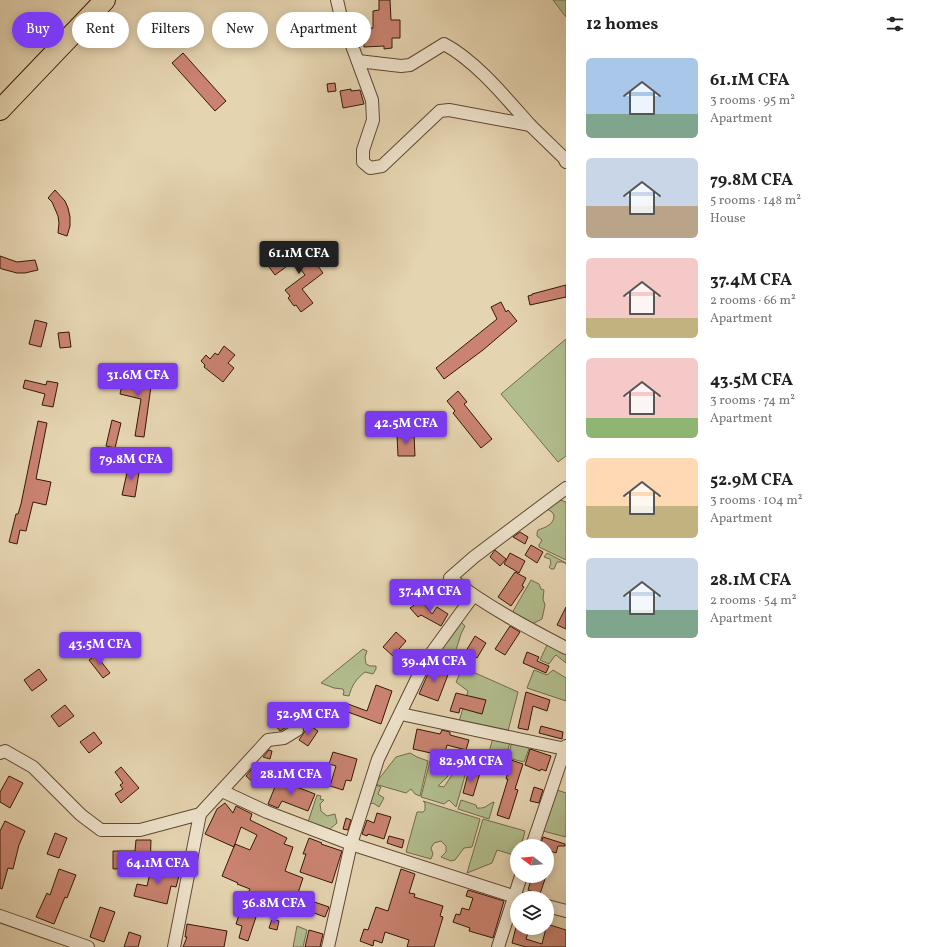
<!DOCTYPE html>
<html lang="en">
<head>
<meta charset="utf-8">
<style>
	body { margin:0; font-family:Vollkorn,serif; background:#f6f6f6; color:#222; height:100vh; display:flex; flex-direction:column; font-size:15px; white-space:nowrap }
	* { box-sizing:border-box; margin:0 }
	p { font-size:13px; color:#767676 }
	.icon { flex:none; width:22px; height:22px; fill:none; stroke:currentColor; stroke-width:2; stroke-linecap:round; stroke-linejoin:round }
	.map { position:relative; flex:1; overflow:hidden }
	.details { display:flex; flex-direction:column; background:#fff; width:360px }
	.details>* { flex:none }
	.top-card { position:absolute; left:12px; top:12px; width:380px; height:36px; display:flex; gap:8px }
	.needle { width:26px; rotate:286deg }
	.tools { position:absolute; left:510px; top:839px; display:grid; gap:8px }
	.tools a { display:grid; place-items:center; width:44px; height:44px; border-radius:50%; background:#fff; box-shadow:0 2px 10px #0003; font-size:20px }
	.price { position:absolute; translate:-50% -34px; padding:0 9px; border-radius:4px; background:#7c3aed; color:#fff; font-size:13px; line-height:26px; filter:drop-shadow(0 1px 2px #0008) }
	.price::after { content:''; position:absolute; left:50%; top:24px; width:12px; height:9px; margin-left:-6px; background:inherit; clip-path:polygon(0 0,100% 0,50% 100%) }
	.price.current { background:#222; color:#fff }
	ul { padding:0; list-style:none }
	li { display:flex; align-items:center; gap:12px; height:100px; padding:0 20px }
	li span { display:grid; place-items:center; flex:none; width:112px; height:80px; border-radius:6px; color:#555 }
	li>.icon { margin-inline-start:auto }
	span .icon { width:48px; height:48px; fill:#fffc; stroke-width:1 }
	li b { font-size:17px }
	h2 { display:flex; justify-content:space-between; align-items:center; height:48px; padding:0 20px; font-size:17px }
	.tag { padding:0 14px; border-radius:18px; background:#fff; box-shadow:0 2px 10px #0003; font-size:14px; line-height:36px }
	.tag.current { background:#7c3aed; color:#fff }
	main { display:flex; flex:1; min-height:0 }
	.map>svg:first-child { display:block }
</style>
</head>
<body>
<main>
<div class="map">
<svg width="566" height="947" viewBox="0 0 566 947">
	<rect width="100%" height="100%" fill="#e5d4b0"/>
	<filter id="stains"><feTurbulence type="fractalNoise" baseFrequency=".005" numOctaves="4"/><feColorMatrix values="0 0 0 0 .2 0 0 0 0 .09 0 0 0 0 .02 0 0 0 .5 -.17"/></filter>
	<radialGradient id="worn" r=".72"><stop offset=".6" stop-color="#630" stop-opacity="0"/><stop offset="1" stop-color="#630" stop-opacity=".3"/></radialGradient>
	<g fill="#b2bd8d" stroke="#746a4c" fill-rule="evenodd">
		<polygon points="553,0 566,0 566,17"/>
		<polygon points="566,339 566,456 558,462 501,394"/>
		<path d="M560,500L566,502V560L539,547V545L542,540L537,536V533L538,530C546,527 554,525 554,515L552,512L547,509Z"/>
		<polygon points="547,553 566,563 566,564 563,562 557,562 554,569 551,569 549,567 551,564 550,559 544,557"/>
		<polygon points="531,580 539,584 541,589 544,590 543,599 545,605 542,619 532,624 512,613"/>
		<path d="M459,620L465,626L461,634L455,653L474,666L473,672L518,692L507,735L458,725L468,691L456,682L462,669L435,652ZM473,697L485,700L482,714L469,710Z"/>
		<polygon points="547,645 566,654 566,663 556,655 554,657 549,664 540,660"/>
		<path d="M363,649L367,651L365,657L366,664L370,666H376V669L373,674L365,672C356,679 352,685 349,696L343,695L344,692L343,689L334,688L321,683Z"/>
		<polygon points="534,670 547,675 553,670 566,678 566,701 527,688"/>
		<polygon points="493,738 510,742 504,764 498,764 496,766 489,766 491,756 488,755"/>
		<polygon points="512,741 530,746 524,762 508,758"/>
		<polygon points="410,753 417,757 428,761 420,796 415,794 411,789 406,793 375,784 396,757"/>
		<polygon points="431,757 447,765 448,776 438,786 444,787 450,778 456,767 461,768 466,772 456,807 449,800 444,804 421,797"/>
		<polygon points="376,785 381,787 378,794 384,798 379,807 373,803 370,804"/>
		<polygon points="557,790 566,793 566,837 543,831"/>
		<polygon points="317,795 321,796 320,799 324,800 320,804 321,811 327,816 335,814 337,823 330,829 308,822"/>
		<path d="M461,800L476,805L477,808C487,809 487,804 494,802L489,819L458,809Z"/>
		<polygon points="423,801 480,819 472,847 464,848 455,860 451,861 441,857 446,852 446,846 441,841 434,843 431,848 433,854 431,859 406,852 417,812 423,812 425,810 425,803"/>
		<polygon points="483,819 525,831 521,846 517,846 517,856 497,850 492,863 467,873"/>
		<polygon points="297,926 307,930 303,947 293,947"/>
	</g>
	<g fill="#ca8370" stroke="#35180a">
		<polygon points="379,0 390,0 391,20 400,20 400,38 392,38 392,48 384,49 384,46 364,47 364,29 373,28 373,11 379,10"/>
		<polygon points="183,53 226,101 215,111 172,63"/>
		<polygon points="335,83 336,91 328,92 327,84"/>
		<polygon points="351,89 351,91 360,90 364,104 343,108 340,91"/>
		<polygon points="55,190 65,201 68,208 70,217 70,226 67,236 58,233 59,223 58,216 52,202 48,198"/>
		<polygon points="301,243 323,273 302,289 313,303 301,312 296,305 294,306 288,298 290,296 285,290 305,275 294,261 275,275 269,267"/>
		<polygon points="0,256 17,262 35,260 38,270 25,273 17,273 2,269 0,268"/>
		<polygon points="566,285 566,297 530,305 528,296 532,295 532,294"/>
		<polygon points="501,302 506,312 508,310 517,321 483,350 444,379 436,368 497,319 491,307"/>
		<polygon points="35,320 47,323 41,347 29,344"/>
		<polygon points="69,332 71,347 60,348 58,333"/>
		<polygon points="224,346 235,355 228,363 234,368 223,382 204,367 205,365 201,361 206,355 210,359 215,353 218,355"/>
		<polygon points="125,371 134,373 133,376 152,379 144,437 135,436 141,399 120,394"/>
		<polygon points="25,380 46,385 47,381 58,383 53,407 42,405 45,394 23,388"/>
		<polygon points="458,391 467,402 464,404 492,439 481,448 453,413 455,411 447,401"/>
		<polygon points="112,420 121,423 115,448 106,446"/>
		<polygon points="38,421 47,423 36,479 51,482 46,505 33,502 26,531 20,530 17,544 9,542 16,514 18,514 21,504"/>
		<polygon points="414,434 415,456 398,456 397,435"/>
		<polygon points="129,464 140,466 135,497 122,495"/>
		<polygon points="520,532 528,537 525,544 513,537"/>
		<polygon points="531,545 543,552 537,563 525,555"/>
		<polygon points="495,550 506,559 500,566 490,557"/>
		<polygon points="510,553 525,561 519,573 504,564"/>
		<polygon points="515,572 526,578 522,586 524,587 511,606 498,597"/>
		<polygon points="421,600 432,614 437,607 448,614 441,626 421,615 418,617 410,608"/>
		<polygon points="566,607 566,629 557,625"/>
		<polygon points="510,626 520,632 505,655 495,649"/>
		<polygon points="396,632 406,641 393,656 383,647"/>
		<polygon points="475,636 486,643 477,658 466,651"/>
		<polygon points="102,639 108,647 100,653 94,646"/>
		<polygon points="527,652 539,657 537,661 549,666 546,673 523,663"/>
		<polygon points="96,655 110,673 103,678 89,660"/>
		<polygon points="432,665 449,672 438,701 419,694"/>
		<polygon points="39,669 47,680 32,691 24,680"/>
		<polygon points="376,685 392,691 381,724 345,711 348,704 367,711"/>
		<polygon points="526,692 550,700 547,711 533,706 528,730 518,728"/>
		<polygon points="456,693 486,700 482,714 460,708 459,713 450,711"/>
		<polygon points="300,703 310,714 299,723 293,723 280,731 274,724"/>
		<polygon points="65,705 74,716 59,727 51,716"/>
		<polygon points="309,725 318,731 308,746 299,740"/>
		<polygon points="541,726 563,732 562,739 539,733"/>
		<polygon points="417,729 440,734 442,730 450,732 450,735 469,740 466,750 447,745 444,756 413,749"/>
		<polygon points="94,732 102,743 89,753 80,742"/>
		<polygon points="530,749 551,756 546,771 541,769 540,771 525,765"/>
		<polygon points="269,750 272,751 270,759 263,757"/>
		<polygon points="333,752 357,759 351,781 346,780 343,790 330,786 336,766 329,764"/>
		<polygon points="511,760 523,764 515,789 518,790 509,819 497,815 508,779 506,779"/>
		<polygon points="257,763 267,772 256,785 246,776"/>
		<polygon points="121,767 139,788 121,803 115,794 123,789 120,785 123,783 115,772"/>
		<polygon points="469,770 480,773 473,796 463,793"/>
		<polygon points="9,776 23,783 10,808 0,802 0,792"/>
		<polygon points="279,777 290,782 289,784 315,794 308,811 282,801 278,808 268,804"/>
		<polygon points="534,787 543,790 539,803 530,801"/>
		<polygon points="225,803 233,813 236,806 252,814 250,820 287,838 284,844 293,847 285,871 303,878 297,896 329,907 325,917 259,893 257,899 247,895 250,889 237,884 238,883 222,876 235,844 250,850 257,835 241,827 234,847 205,834 217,809"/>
		<polygon points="377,813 391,817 384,839 368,834 367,836 362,834 367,820 374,823"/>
		<polygon points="346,818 351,820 348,830 343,829"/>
		<polygon points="5,821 25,831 19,845 13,869 8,868 2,889 0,888 0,831"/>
		<polygon points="55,833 67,838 59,858 47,854"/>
		<polygon points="389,836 404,840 402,848 387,843"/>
		<polygon points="543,837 565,844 565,846 558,846 556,853 547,850 547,846 540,846"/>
		<polygon points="309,838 322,843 321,844 342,851 332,883 300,872 306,854 303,854"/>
		<polygon points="136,840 151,840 150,868 113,869 113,851 135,851"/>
		<polygon points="152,865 180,872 176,887 171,886 167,904 134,896 137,884 147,886"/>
		<polygon points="59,869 76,875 67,898 65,897 54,924 36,917 47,893 50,895"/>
		<polygon points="401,869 415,874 409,893 415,894 414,897 443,906 440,916 443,917 434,947 407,947 409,940 385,932 382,943 374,940 373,946 360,941 364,929 368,930 376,907 388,911"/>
		<polygon points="532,876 546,876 540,894 528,890"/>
		<polygon points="468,890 504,901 493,938 469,931 470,928 453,922 456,914 460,915 462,908 469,910 473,898 466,896"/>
		<polygon points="100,907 115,912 104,942 90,937"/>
		<polygon points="241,909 257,914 248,941 239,938 242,926 236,924"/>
		<polygon points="272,919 279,921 277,930 269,928"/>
		<polygon points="187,924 227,931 224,947 183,947 187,937 185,937"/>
		<polygon points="547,924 566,930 566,947 526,947 512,943 516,927 517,928 529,930 526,939 542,944"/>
		<polygon points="309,930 323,934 320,947 305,947"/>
		<polygon points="129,932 141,936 138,947 124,947"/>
	</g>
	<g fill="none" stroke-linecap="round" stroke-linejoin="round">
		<g stroke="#614734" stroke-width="14">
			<g id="minor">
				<polyline points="337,0 340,13 372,100 373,120 363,150 363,162 370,168 382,166 440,111 449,110 530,125 564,158 566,162"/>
				<path d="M358,61L401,66L410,65L444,44C476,61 506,98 530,125"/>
				<path d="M566,488L474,557L450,578C486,606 526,627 566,648"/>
				<polyline points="401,714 565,749"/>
				<polyline points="0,753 5,751 33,767 81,815 101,830 140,830 200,814 268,740 284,738 297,730"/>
				<polyline points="222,791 267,812 351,844 519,898"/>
				<polyline points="532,846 566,746"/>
				<polyline points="547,906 566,911"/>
				<polyline points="0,916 88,947"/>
				<polyline points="174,947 200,814"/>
				<polyline points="328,947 351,844 378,759 425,662 473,596"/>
				<polyline points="498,947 521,876"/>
			</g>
		</g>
		<g stroke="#35180a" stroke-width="22">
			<polyline id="trunk" points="0,110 105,0"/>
		</g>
		<use href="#minor" stroke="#eee3cc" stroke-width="12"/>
		<use href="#trunk" stroke="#e5d4b0" stroke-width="20"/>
	</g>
	<rect width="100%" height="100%" filter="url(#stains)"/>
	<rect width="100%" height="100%" fill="url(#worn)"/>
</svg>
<div class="tools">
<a><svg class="needle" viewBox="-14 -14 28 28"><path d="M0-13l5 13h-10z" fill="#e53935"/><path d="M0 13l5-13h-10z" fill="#767676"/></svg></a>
<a><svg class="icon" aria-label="layers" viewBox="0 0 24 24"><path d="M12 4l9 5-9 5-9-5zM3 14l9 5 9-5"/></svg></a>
</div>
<b class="price current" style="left:299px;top:275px">61.1M CFA</b>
<b class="price" style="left:138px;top:397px">31.6M CFA</b>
<b class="price" style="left:406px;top:445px">42.5M CFA</b>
<b class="price" style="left:131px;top:481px">79.8M CFA</b>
<b class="price" style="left:430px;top:613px">37.4M CFA</b>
<b class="price" style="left:100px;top:666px">43.5M CFA</b>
<b class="price" style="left:434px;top:683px">39.4M CFA</b>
<b class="price" style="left:308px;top:736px">52.9M CFA</b>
<b class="price" style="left:471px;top:783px">82.9M CFA</b>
<b class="price" style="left:291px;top:796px">28.1M CFA</b>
<b class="price" style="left:158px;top:885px">64.1M CFA</b>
<b class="price" style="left:274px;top:925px">36.8M CFA</b>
<div class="top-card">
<a class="tag current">Buy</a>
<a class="tag">Rent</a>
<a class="tag">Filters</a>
<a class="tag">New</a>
<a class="tag">Apartment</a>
</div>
</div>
<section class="details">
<h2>12 homes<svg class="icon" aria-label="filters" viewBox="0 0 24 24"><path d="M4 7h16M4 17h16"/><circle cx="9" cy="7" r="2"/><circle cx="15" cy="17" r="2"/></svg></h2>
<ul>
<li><span style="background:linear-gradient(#a9c7e8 70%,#7fa58c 0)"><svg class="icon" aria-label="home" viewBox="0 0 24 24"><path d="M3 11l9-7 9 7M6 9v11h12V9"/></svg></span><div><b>61.1M CFA</b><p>3 rooms · 95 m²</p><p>Apartment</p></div></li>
<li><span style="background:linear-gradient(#c9d6e8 60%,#b9a48a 0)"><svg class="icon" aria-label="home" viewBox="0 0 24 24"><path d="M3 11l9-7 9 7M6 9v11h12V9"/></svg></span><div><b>79.8M CFA</b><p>5 rooms · 148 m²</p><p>House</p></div></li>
<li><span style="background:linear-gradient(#f6c9c9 75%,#c2b280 0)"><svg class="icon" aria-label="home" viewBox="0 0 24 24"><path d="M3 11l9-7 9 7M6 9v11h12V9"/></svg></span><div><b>37.4M CFA</b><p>2 rooms · 66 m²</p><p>Apartment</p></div></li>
<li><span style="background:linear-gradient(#f6c9c9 75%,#8fb573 0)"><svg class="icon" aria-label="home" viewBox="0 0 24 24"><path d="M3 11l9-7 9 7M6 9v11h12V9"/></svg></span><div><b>43.5M CFA</b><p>3 rooms · 74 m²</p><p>Apartment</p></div></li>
<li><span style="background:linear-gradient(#ffd9b3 60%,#c2b280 0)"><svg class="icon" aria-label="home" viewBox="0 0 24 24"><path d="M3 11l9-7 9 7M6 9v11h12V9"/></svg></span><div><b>52.9M CFA</b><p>3 rooms · 104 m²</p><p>Apartment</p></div></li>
<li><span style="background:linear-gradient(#c9d6e8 65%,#7fa58c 0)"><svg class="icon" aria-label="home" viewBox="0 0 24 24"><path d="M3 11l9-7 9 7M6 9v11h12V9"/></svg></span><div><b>28.1M CFA</b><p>2 rooms · 54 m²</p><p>Apartment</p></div></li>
</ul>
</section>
</main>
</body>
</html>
